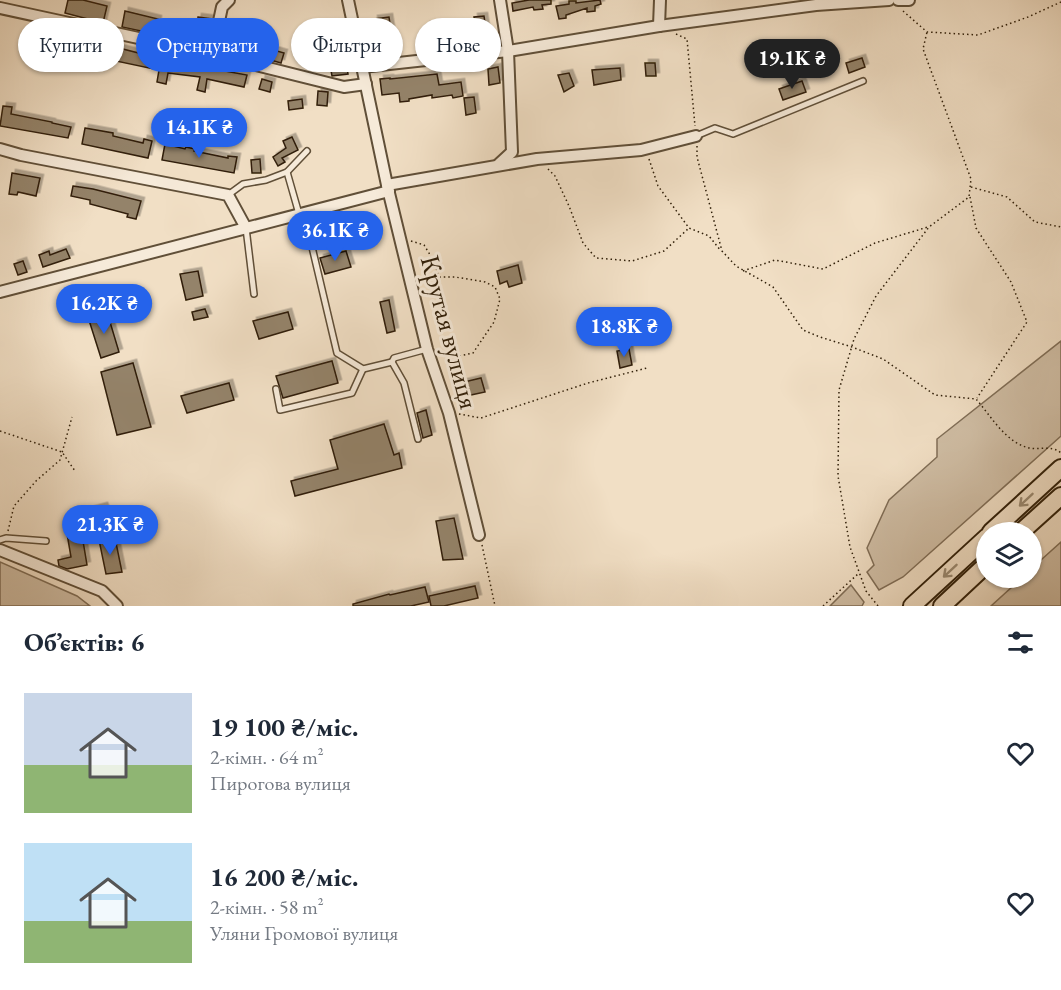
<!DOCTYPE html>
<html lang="uk">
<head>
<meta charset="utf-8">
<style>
	body { margin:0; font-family:"EB Garamond",serif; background:#f2f2f3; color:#1f2937; height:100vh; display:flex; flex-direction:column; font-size:22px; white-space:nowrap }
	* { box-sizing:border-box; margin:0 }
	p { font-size:20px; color:#747a83 }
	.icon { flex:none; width:33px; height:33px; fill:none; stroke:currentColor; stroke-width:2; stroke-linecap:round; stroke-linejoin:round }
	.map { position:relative; height:606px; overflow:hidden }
	.side { display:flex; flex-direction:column; background:#fff; flex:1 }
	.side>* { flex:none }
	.banner { position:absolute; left:18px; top:18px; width:600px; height:54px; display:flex; gap:12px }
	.tools { position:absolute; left:976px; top:522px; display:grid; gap:12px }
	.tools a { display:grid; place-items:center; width:66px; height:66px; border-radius:50%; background:#fff; box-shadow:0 2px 4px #0004; font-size:30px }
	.price { position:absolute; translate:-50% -51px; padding:0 14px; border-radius:21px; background:#2563eb; color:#fff; font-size:20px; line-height:39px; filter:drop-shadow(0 2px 3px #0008) }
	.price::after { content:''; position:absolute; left:50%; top:36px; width:18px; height:14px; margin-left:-9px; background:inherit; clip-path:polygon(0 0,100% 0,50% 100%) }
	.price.on { background:#222; color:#fff }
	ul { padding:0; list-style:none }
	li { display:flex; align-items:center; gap:18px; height:150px; padding:0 24px }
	li span { display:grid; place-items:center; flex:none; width:168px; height:120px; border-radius:0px; color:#555 }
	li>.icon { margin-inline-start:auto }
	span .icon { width:72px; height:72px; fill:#fffc; stroke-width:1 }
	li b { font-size:26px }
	h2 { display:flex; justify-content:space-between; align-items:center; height:72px; padding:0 24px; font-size:26px }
	.tag { padding:0 21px; border-radius:27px; background:#fff; box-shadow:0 2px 4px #0004; font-size:21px; line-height:54px }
	.tag.on { background:#2563eb; color:#fff }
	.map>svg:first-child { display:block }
</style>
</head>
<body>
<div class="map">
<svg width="1061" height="606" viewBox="0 0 1061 606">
	<defs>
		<filter id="shadow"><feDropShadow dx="3.5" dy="-3.5" stdDeviation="0" flood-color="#0004"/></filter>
	</defs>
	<rect width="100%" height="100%" fill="#f1dfc5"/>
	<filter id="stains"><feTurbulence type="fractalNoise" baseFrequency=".00333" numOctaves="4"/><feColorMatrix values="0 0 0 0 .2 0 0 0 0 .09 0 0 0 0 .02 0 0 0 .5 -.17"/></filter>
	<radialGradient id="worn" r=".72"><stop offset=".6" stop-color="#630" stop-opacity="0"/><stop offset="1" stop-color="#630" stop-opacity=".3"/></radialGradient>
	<g fill="#d0bea5" stroke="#806e57" stroke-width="1.5">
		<polygon points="1061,341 1061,436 903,577 879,590 867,572 874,565 867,548 889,500 937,457 937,439"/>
		<polygon points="1061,542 1061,606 991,606 1022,578 1032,578 1032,568"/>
		<polygon points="0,562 77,596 90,606 0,606"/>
		<polygon points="851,585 864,602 862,606 830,606"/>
	</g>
	<g fill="#94836b" stroke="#301f09" stroke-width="1.5" filter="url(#shadow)">
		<polygon points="68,0 83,0 107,6 103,23 65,13"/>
		<polygon points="529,0 551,0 551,4 542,5 543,9 534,10 533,7 513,11 512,3"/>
		<polygon points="600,0 601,4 595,6 595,11 587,12 587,8 566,15 566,18 559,19 556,6 569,4 569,1 576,1 576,3"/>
		<polygon points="125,11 158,19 155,34 122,27"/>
		<polygon points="484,16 487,36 477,37 474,17"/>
		<polygon points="198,17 212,19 206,45 195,43"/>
		<polygon points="389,17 394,49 378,52 376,44 378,44 374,19"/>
		<polygon points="459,23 461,40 452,41 450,24"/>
		<polygon points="436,24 438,42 429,44 427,25"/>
		<polygon points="337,25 342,48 327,52 324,40 327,40 324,27"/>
		<polygon points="246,34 255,36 251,53 242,51"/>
		<polygon points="61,37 102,47 103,44 170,61 247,75 244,87 207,79 205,92 197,90 200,77 168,73 166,84 157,82 159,70 88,55 87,57 69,53 67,59 57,57"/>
		<polygon points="270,49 284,53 281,63 267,59"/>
		<polygon points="862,58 865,67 849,73 846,63"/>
		<polygon points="346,62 348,74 332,76 330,65"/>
		<polygon points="645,63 655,63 656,76 646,76"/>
		<polygon points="498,67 500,83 489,85 488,69"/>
		<polygon points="620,68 621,80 594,85 592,70"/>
		<polygon points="569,73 574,86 564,92 558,75"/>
		<polygon points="437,74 439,85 461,82 463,96 453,98 452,95 432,98 432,95 409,99 409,101 400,102 399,93 382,95 380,79 390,78 390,79"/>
		<polygon points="262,79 272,82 270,92 259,89"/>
		<polygon points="802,81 806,92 783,100 779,89"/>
		<polygon points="318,91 328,92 327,106 317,105"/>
		<polygon points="474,97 476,113 466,115 464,98"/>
		<polygon points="302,99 303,108 289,110 288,101"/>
		<polygon points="3,106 12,107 11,114 52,122 52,123 71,127 68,138 0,126"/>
		<polygon points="85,128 113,133 113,136 143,143 144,139 152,141 148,158 82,144"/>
		<polygon points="292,137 298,150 282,158 285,162 278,166 273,157 286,148 283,141"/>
		<polygon points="165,144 185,149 186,147 195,149 194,151 228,158 228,156 237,157 234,173 162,160"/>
		<polygon points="260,159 261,173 252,173 251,160"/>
		<polygon points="12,173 40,178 36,196 18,192 17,195 9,194"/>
		<polygon points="73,186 93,189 141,201 136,219 127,217 128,214 90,204 90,200 71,196"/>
		<polygon points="66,249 70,258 43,267 39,255 49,251 50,255"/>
		<polygon points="346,251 351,267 325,274 320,258"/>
		<polygon points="23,261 27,272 18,275 14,264"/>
		<polygon points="518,265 522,283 509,287 507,281 500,284 497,271"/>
		<polygon points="198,271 203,296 186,300 180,274"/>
		<polygon points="389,300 395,331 387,333 380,302"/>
		<polygon points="205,309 208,317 194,320 192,312"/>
		<polygon points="107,312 119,352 101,358 88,317"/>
		<polygon points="288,312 293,329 259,339 253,321"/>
		<polygon points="629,349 632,365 620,368 617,351"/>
		<polygon points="332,361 338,383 283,398 276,376"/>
		<polygon points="133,363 151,427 117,435 101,372"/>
		<polygon points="481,378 485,392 466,396 464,382"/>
		<polygon points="229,383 234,400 187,413 181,396"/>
		<polygon points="426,410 432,435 423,438 417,413"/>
		<polygon points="384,424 394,455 399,453 402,468 295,496 291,481 338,469 330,440"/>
		<polygon points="104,506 110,521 81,529 87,565 67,569 59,566 58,560 71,557 65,522 91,517 89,510"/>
		<polygon points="454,518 463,559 443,560 436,521"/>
		<polygon points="115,538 122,572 106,574 99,540"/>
		<polygon points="475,586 478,598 444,606 431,606 429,596"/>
		<polygon points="425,587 429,602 411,606 353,606 353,604 389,594 390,595"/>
	</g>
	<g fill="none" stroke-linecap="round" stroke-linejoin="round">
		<g stroke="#604f38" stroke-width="8">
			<g id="lane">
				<polyline points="696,136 715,128 733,134 863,81"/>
				<polyline points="287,172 299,214"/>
				<polyline points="228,195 243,184 266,180 287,172 307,151"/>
				<polyline points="304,213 337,353 363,369 392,362 404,383 418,439"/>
				<polyline points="246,228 254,294"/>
				<polyline points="392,362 394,358 427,349"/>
				<polyline points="276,389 280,410 352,393 363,369"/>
				<polyline points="0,540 6,538 46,541"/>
			</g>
		</g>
		<g stroke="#604f38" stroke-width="14">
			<g id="street">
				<polyline points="348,0 387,185 427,349 449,413 479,535"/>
				<polyline points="898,0 909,0"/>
				<polyline points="0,8 212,54 344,87 366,84"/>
				<polyline points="659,26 660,0"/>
				<polyline points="212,54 222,7 229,0"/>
				<polyline points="362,67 508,51 659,26 816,5 889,0"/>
				<polyline points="0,149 21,155 228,195 246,228"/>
				<polyline points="499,164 512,152 508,51 500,0"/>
				<polyline points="387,185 537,159 641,150 696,136"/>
				<polyline points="0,292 389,191"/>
				<polyline points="0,550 102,591 117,606"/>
			</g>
		</g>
		<g stroke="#301f09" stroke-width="20">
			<g id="primary">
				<polyline points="991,532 1061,468"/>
				<polyline points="1021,532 1061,496"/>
				<polyline points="912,606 987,537"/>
				<polyline points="942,606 987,564"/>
			</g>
		</g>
		<g stroke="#301f09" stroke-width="1.5" stroke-dasharray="1.5 3" stroke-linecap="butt">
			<polyline points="903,11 927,32 978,35 1028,17 1061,2"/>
			<polyline points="676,34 687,39 695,126"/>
			<path d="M697,146V157L722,251L736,266L773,287L803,330L820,337L852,347L883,359L935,395L976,399C991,416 1005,442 1029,448C1040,450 1052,445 1061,453"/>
			<polyline points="649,159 658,186 689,228 709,236 721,251"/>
			<polyline points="548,169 555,176 569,206 583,243 596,258 632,261 664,251 689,228"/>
			<polyline points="971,187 1007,197 1035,222 1061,227"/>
			<polyline points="970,197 976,228 1011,282 1027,322 977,398"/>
			<polyline points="411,241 424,245 434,261 439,277 455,277 485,282 495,287 500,299 494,322 473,353 451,358 439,353"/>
			<polyline points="743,271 775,260 823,269 875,243 928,227"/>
			<polyline points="459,414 481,418 588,383 647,368"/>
			<polyline points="0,431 62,452 75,471"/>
			<polyline points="8,531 14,506 36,481 60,460 72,417"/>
			<polyline points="482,545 495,606"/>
			<polyline points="823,606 859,573"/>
			<polyline points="878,606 866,591 850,547 838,476 839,390 854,339 876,296 929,227 969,197 971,179 923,49 927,32"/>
		</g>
		<use href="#lane" stroke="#f6ead9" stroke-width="5"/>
		<use href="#street" stroke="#f6ead9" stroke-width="10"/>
		<use href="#primary" stroke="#f1dfc5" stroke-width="16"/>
	</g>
	<defs><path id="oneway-shaft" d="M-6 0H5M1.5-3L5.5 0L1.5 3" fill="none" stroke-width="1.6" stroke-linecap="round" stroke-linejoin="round" transform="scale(1.5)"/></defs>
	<g stroke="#9a8970">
		<use href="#oneway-shaft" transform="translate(1026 500) rotate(137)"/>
		<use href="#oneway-shaft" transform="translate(950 571) rotate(137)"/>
	</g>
	<g text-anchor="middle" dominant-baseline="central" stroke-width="6" stroke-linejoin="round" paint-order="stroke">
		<g font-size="27" fill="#301f09" stroke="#f6ead9">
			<text transform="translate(450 332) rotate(75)">Крутая вулиця</text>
		</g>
	</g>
	<rect width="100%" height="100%" filter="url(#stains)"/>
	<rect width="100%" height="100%" fill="url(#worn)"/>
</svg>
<div class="tools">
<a><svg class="icon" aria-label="layers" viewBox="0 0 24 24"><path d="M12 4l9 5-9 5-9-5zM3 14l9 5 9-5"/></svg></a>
</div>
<b class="price on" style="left:792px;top:90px">19.1K ₴</b>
<b class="price" style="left:199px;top:159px">14.1K ₴</b>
<b class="price" style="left:335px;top:262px">36.1K ₴</b>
<b class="price" style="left:104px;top:335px">16.2K ₴</b>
<b class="price" style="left:624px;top:358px">18.8K ₴</b>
<b class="price" style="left:110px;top:556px">21.3K ₴</b>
<div class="banner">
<a class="tag">Купити</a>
<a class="tag on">Орендувати</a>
<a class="tag">Фільтри</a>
<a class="tag">Нове</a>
</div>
</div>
<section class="side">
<h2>Об’єктів: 6<svg class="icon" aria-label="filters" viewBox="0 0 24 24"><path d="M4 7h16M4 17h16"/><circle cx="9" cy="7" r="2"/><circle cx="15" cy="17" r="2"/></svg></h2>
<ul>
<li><span style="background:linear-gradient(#c9d6e8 60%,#8fb573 0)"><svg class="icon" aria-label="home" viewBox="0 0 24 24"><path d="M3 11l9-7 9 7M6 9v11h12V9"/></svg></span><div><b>19 100 ₴/міс.</b><p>2-кімн. · 64 m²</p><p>Пирогова вулиця</p></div><svg class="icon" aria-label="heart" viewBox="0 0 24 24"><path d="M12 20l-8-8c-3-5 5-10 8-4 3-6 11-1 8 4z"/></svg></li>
<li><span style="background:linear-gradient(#bfe0f5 65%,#8fb573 0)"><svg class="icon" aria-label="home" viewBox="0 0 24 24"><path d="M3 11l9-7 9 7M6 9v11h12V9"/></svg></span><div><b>16 200 ₴/міс.</b><p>2-кімн. · 58 m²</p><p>Уляни Громової вулиця</p></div><svg class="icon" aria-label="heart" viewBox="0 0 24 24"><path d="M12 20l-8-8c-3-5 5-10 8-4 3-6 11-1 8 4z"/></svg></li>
</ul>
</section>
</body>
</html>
